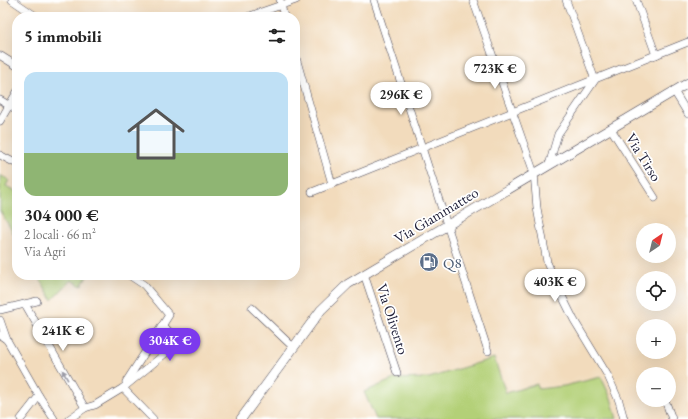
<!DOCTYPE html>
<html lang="it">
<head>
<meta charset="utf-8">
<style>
	body { margin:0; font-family:"EB Garamond",serif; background:#f6f6f6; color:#222; height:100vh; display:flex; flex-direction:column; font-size:15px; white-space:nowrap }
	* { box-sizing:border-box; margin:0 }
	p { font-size:13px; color:#767676 }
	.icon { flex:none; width:22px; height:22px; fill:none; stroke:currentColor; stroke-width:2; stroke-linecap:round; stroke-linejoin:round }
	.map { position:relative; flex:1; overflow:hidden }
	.drawer { position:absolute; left:12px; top:12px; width:288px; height:268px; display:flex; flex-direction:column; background:#fff; border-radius:16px; box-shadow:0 4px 16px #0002 }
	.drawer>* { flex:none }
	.needle { width:26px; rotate:35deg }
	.buttons { position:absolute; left:636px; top:223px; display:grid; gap:8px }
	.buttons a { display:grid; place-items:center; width:40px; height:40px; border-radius:50%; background:#fff; box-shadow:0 4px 16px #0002; font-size:20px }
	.price { position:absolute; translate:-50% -34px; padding:0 9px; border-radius:14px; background:#fff; color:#222; font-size:13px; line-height:26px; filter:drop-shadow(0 1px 2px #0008) }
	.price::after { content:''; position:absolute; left:50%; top:24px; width:12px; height:9px; margin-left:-6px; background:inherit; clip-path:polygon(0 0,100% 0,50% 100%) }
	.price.on { background:#7c3aed; color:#fff }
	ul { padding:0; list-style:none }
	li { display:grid; align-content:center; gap:8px; height:212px; padding:0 12px }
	li span { display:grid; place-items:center; height:124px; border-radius:12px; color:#555 }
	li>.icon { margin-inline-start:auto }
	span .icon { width:72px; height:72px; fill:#fffc; stroke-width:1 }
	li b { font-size:17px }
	h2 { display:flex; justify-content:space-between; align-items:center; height:48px; padding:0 12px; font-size:17px }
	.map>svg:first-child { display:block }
</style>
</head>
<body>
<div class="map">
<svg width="688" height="419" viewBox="0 0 688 419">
	<rect width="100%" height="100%" fill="#fff"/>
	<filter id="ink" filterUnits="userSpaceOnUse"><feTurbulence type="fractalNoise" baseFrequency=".025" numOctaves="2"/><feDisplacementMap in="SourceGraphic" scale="8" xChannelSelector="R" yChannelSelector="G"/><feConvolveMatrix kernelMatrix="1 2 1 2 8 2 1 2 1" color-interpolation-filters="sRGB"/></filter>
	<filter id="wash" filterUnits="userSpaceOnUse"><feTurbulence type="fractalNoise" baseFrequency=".012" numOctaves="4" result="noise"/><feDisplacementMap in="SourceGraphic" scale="16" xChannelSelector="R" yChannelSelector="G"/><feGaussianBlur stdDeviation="0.9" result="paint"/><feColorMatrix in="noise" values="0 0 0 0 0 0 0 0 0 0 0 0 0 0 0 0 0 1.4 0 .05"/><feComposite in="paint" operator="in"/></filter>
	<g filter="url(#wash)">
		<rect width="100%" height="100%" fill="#f2dbbc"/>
		<g fill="#b3d077" stroke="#6a7959">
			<polygon points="0,175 9,180 6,186 17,192 17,239 0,211"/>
			<polygon points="38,275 88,275 81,286 71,280 52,300"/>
			<polygon points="494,358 506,393 537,384 538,389 564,386 601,377 611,398 617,419 376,419 364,392 394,379 429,378"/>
		</g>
	</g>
	<g filter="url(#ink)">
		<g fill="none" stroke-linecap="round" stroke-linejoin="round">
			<g stroke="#413e4e" stroke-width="8">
				<g id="minor">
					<polyline points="12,0 37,17"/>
					<polyline points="280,0 284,17"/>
					<polyline points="374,0 488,351"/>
					<polyline points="473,0 534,173 537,208 547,262 558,288 574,320 608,376 619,401 624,419"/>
					<polyline points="636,0 656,55"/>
					<polyline points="247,17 296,0"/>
					<polyline points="295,54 332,184"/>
					<polyline points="1,56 17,66"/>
					<polyline points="674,91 688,114"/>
					<polyline points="0,100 17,110"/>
					<polyline points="0,121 17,92"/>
					<polyline points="611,129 655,198"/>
					<polyline points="0,155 17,164"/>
					<polyline points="549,165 558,134 595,80 566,0"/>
					<polyline points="312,192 688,42"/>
					<polyline points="364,274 397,373"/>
					<polyline points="25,304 85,408"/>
					<polyline points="252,308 293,347"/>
					<polyline points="0,310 37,301"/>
					<polyline points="0,320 7,340"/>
					<polyline points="0,335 7,340 39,396 21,419"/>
					<polyline points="126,382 169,315 144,285 129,275"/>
					<polyline points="123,388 153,419"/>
					<polyline points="39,396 54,419"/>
					<polyline points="665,400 672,419"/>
					<path d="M69,419L85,408L95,405L123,388L172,348C177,338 169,332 163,325"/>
				</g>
			</g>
			<g stroke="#413e4e" stroke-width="10">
				<polyline id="tertiary" points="241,419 321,310 348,284 688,83"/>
			</g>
			<use href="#minor" stroke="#fff" stroke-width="7"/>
			<use href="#tertiary" stroke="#fff" stroke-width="9"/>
		</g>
		<defs><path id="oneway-solid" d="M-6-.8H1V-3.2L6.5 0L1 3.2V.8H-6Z"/></defs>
		<use fill="#9c9ca7" href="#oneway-solid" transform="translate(65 375) rotate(-119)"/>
	</g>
	<defs>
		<g id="fuel-disc" transform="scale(1)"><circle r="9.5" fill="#5c6f8a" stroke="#fff"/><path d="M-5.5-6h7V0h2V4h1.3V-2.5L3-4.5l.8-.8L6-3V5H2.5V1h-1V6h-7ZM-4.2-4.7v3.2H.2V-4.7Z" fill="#fff"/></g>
	</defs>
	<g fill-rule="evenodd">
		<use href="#fuel-disc" x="429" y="262"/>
	</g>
	<g text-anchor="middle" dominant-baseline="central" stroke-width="3.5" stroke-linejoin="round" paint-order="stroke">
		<g font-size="15" fill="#22223b" stroke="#fff">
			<text transform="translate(644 157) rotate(58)">Via Tirso</text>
			<text transform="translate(436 215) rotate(-31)">Via Giammatteo</text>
			<text transform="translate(393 319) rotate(72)">Via Olivento</text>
		</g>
		<g font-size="15" fill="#4e5e75" stroke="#fff" text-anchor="start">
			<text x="443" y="262">Q8</text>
		</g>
	</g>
</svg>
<div class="buttons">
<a><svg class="needle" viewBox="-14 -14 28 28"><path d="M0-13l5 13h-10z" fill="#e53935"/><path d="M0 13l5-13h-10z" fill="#767676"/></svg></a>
<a><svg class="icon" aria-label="locate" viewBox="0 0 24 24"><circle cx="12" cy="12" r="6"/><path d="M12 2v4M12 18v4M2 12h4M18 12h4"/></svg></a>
<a>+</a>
<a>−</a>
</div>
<b class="price" style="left:495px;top:90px">723K €</b>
<b class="price" style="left:401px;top:116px">296K €</b>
<b class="price" style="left:555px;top:303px">403K €</b>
<b class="price" style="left:63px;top:352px">241K €</b>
<b class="price on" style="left:170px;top:362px">304K €</b>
<section class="drawer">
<h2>5 immobili<svg class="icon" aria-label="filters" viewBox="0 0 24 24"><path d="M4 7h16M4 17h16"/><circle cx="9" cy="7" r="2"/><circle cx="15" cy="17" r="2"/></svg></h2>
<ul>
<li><span style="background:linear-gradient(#bfe0f5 65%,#8fb573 0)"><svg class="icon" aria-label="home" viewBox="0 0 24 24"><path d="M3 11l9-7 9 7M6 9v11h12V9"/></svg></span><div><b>304 000 €</b><p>2 locali · 66 m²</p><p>Via Agri</p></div></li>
</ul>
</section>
</div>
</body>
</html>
